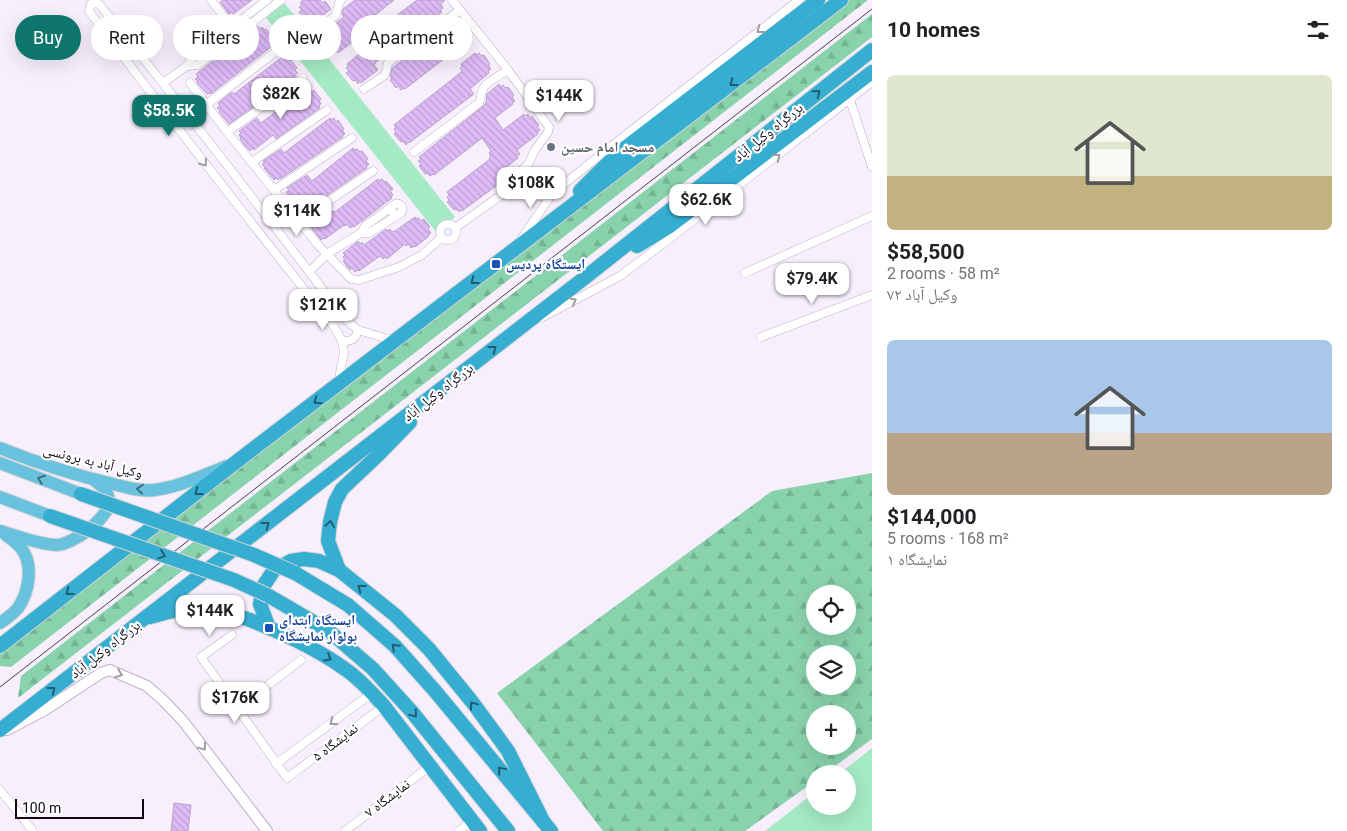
<!DOCTYPE html>
<html lang="en">
<head>
<meta charset="utf-8">
<style>
	body { margin:0; font-family:Roboto,"Noto Naskh Arabic",sans-serif; background:#f2f2f2; color:#202124; height:100vh; display:flex; flex-direction:column; font-size:19px; white-space:nowrap }
	* { box-sizing:border-box; margin:0 }
	p { font-size:16px; color:#757577 }
	.icon { flex:none; width:28px; height:28px; fill:none; stroke:currentColor; stroke-width:2; stroke-linecap:round; stroke-linejoin:round }
	.map { position:relative; flex:1; overflow:hidden }
	.drawer { display:flex; flex-direction:column; background:#fff; width:475px }
	.drawer>* { flex:none }
	.top-card { position:absolute; left:15px; top:15px; width:475px; height:45px; display:flex; gap:10px }
	.fabs { position:absolute; left:806px; top:585px; display:grid; gap:10px }
	.fabs a { display:grid; place-items:center; width:50px; height:50px; border-radius:50%; background:#fff; box-shadow:0 5px 20px #0002; font-size:25px }
	.scale { position:absolute; left:15px; bottom:12px; width:129px; box-sizing:border-box; padding-left:5px; border:2px solid #0f0913; border-top:0; font-size:14px; line-height:18px; white-space:nowrap; color:#0f0913; -webkit-text-stroke:4px #fff; paint-order:stroke }
	.price { position:absolute; translate:-50% -42px; padding:0 11px; border-radius:10px; background:#fff; color:#222; font-size:16px; line-height:32px; filter:drop-shadow(0 1px 2px #0008) }
	.price::after { content:''; position:absolute; left:50%; top:30px; width:15px; height:11px; margin-left:-8px; background:inherit; clip-path:polygon(0 0,100% 0,50% 100%) }
	.price.current { background:#0f766e; color:#fff }
	ul { padding:0; list-style:none }
	li { display:grid; align-content:center; gap:10px; height:265px; padding:0 15px }
	li span { display:grid; place-items:center; height:155px; border-radius:8px; color:#555 }
	li>.icon { margin-inline-start:auto }
	span .icon { width:90px; height:90px; fill:#fffc; stroke-width:1 }
	li b { font-size:21px }
	h2 { display:flex; justify-content:space-between; align-items:center; height:60px; padding:0 15px; font-size:21px }
	.tag { padding:0 18px; border-radius:22px; background:#fff; box-shadow:0 5px 20px #0002; font-size:18px; line-height:45px }
	.tag.current { background:#0f766e; color:#fff }
	main { display:flex; flex:1; min-height:0 }
	.map>svg:first-child { display:block }
</style>
</head>
<body>
<main>
<div class="map">
<svg width="872" height="831" viewBox="0 0 872 831">
	<defs>
		<pattern id="forest-firs" width="22" height="20" patternUnits="userSpaceOnUse" patternTransform="scale(1.25)"><rect width="22" height="20" fill="#89d3ac"/><path d="M5 1l3.5 6h-7zM16 11l3.5 6h-7z" fill="#75b493"/></pattern>
		<pattern id="building-back-hatch" width="6" height="6" patternUnits="userSpaceOnUse" patternTransform="scale(1.25)"><rect width="6" height="6" fill="#debaf7"/><path d="M-1 5l2 2M0 0l6 6M5-1l2 2" fill="none" stroke="#bd9fd3"/></pattern>
	</defs>
	<rect width="100%" height="100%" fill="#f7effc"/>
	<g fill="#a4eac4">
		<polygon points="282,0 455,217 436,232 264,15"/>
		<polygon points="872,748 872,831 765,831 815,792 815,806 848,806 848,774 839,774"/>
	</g>
	<g fill="url(#forest-firs)" fill-rule="evenodd">
		<polygon points="840,0 868,0 11,667 0,666 0,652"/>
		<polygon points="872,14 872,37 18,698 21,676"/>
		<path d="M872,473V739L824,774H815V781L745,831H603L497,693L772,491ZM815,594H848V626H815ZM815,654H848V686H815ZM815,714H848V746H815Z"/>
	</g>
	<g fill="url(#building-back-hatch)" stroke="#b7a5c5">
		<polygon points="223,0 252,0 233,14 232,12 229,14 220,2"/>
		<polygon points="303,0 320,0 323,3 325,1 331,9 314,22 313,21 311,23 308,19 306,20 299,12 302,10 299,7 302,5 300,3"/>
		<polygon points="355,0 394,0 350,35 355,40 338,53 337,51 334,53 331,49 329,51 323,42 325,41 323,37 325,36 323,33 344,17 342,14 343,9"/>
		<polygon points="417,0 445,0 441,4 443,8 440,10 442,12 376,62 374,65 378,70 361,83 360,81 358,84 355,80 353,81 346,73 349,71 346,68 348,66 347,64 368,47 363,41"/>
		<polygon points="452,23 454,25 456,23 459,26 461,25 467,33 465,35 468,39 465,41 466,42 405,89 404,88 401,90 398,86 396,88 390,80 392,78 390,76 392,68"/>
		<polygon points="258,26 260,29 262,27 265,30 266,29 273,37 271,39 274,43 271,45 272,46 211,94 210,93 207,94 197,83 198,82 195,79 198,77 196,74"/>
		<polygon points="475,53 477,55 479,53 482,56 484,55 490,64 488,65 491,69 488,71 489,73 470,89 474,94 409,143 408,142 406,145 403,141 401,142 394,134 396,132 394,129 396,127 394,125 460,73 462,71 460,68 462,66 461,64"/>
		<polygon points="282,57 284,59 286,58 289,61 291,60 297,68 295,70 298,73 295,76 295,77 229,124 219,112 220,111 217,108 220,106 218,103 232,92 234,94"/>
		<polygon points="499,84 501,87 503,85 506,88 508,87 514,95 512,97 515,101 512,103 513,104 495,118 503,130 524,114 526,116 528,114 530,118 532,116 539,125 537,126 540,130 537,132 538,134 517,150 520,154 517,156 518,158 500,172 501,173 499,175 502,179 499,181 500,183 462,211 461,210 459,212 456,209 454,210 447,202 449,200 447,197 449,195 447,192 490,159 489,158 491,156 489,153 491,151 482,138 434,175 433,174 430,176 427,173 425,174 419,166 421,164 418,161 421,159 419,157 482,107 486,103 487,94"/>
		<polygon points="306,88 308,90 310,88 312,92 314,90 321,99 319,100 321,104 319,106 320,108 276,139 273,135 254,150 253,148 250,151 247,147 246,147 240,139 241,138 239,135 241,133 239,131 257,118 261,123"/>
		<polygon points="330,118 331,120 334,118 336,122 338,120 344,129 342,130 345,134 342,136 343,137 280,179 280,178 278,180 277,178 274,180 264,168 265,168 262,164 265,162 263,161 281,149 284,153"/>
		<polygon points="353,148 355,150 357,149 360,152 362,151 368,159 366,161 369,164 366,167 367,168 323,198 320,194 302,208 301,206 298,208 295,205 294,206 287,197 289,196 286,192 289,191 287,188 307,175 312,181"/>
		<polygon points="378,179 379,181 382,179 384,182 386,181 393,189 390,191 393,195 390,197 392,198 354,227 353,226 350,228 347,224 345,226 344,225 325,239 324,238 321,240 312,228 310,224 312,222 311,220 329,208 332,212 334,211 335,212"/>
		<polygon points="415,217 416,219 419,218 421,221 424,219 430,227 428,229 431,233 428,235 429,236 415,247 414,246 411,248 409,244 406,246 405,244 387,259 385,257 383,259 380,256 359,271 358,270 355,272 352,268 350,270 343,261 345,260 343,257 345,255 343,253 357,242 358,241 360,244 362,242 364,245 386,229 387,231 390,229 392,232 395,231"/>
		<polygon points="174,803 191,805 188,831 171,831"/>
	</g>
	<g fill="none" stroke-linecap="round" stroke-linejoin="round">
		<g stroke="#bfadcd" stroke-width="9">
			<g id="minor">
				<polyline points="211,0 232,27"/>
				<polyline points="452,0 460,10"/>
				<polyline points="319,29 336,15 339,3 341,0"/>
				<polyline points="187,66 198,65 281,0"/>
				<polyline points="163,83 187,66 193,57 267,0"/>
				<polyline points="190,83 227,132 319,246 351,279 359,280 399,267 422,255 442,237"/>
				<polyline points="364,89 385,75 388,63 390,61 460,10 508,70 549,127 548,132 535,150 529,163 517,175 513,176 510,179 509,184 511,188"/>
				<polyline points="850,100 872,167"/>
				<polyline points="206,105 278,50"/>
				<polyline points="227,132 303,78"/>
				<path d="M414,152L479,103C482,98 480,92 484,87C489,80 501,75 508,70"/>
				<polyline points="252,162 327,110"/>
				<path d="M517,175C524,178 525,183 520,189"/>
				<polyline points="520,189 530,198 552,194"/>
				<polyline points="274,190 352,138"/>
				<circle cx="397" cy="209" r="5.5"/>
				<polyline points="299,221 373,171"/>
				<circle cx="448" cy="232" r="8"/>
				<polyline points="455,228 511,188"/>
				<polyline points="361,233 369,233 398,215"/>
				<polyline points="520,241 552,194 605,151 799,0"/>
				<polyline points="309,272 327,254 361,233 365,226 393,206"/>
				<polyline points="745,273 872,216"/>
				<polyline points="541,318 620,276 664,243 872,82"/>
				<polyline points="761,337 872,295"/>
				<path d="M342,341C351,342 356,339 358,330"/>
				<path d="M338,384L344,352L342,341L335,328C251,223 169,118 89,11L91,4L95,3L99,4C184,108 265,214 346,320L358,330L395,341"/>
				<polyline points="232,635 201,657 287,778 384,706"/>
				<polyline points="238,708 301,660"/>
				<polyline points="276,764 372,693"/>
				<polyline points="0,790 33,831"/>
				<polyline points="345,831 430,766"/>
				<polyline points="459,831 472,821"/>
			</g>
		</g>
		<g stroke="#bfadcd" stroke-width="12">
			<polyline id="tertiary" points="7,730 45,710 101,673 110,670 147,686 164,701 183,721 267,831"/>
		</g>
		<g stroke="#d4d3d5" stroke-width="14">
			<g id="primary">
				<path d="M0,448C37,463 74,475 113,484C126,487 141,492 154,490C180,487 203,475 227,466"/>
				<polyline points="0,463 81,494"/>
				<polyline points="0,497 50,516"/>
				<path d="M0,531C18,536 37,544 56,545C72,545 109,519 109,501C108,491 102,486 94,480"/>
				<path d="M0,623C6,619 13,614 18,608C29,592 34,564 21,548C17,543 11,539 6,535"/>
			</g>
		</g>
		<g stroke="#d4d3d5" stroke-width="16">
			<g id="trunk">
				<polyline points="580,191 617,154 818,0"/>
				<polyline points="637,246 670,226 872,72"/>
				<polyline points="339,570 328,541 330,522 335,502 342,489 377,456 410,422"/>
				<polyline points="295,573 348,605 395,646 435,691 551,831"/>
				<polyline points="269,596 329,631 373,669 412,712 508,831"/>
				<path d="M150,617C169,612 187,606 206,607C222,609 235,615 250,620C283,633 316,648 345,669C360,679 372,693 384,706L480,831"/>
				<polyline points="269,628 260,604 264,585 274,570 291,561 304,559 319,561 339,570 395,615 429,649 473,703 508,751 543,821"/>
				<polyline points="0,646 236,462 841,0"/>
				<polyline points="0,730 587,276 872,50"/>
			</g>
		</g>
		<use href="#minor" stroke="#fff" stroke-width="8"/>
		<use href="#tertiary" stroke="#fff" stroke-width="10"/>
		<use href="#primary" stroke="#68c2dd" stroke-width="12"/>
		<use href="#trunk" stroke="#36aed2" stroke-width="14"/>
		<polyline stroke="#47414c" stroke-width="1" points="0,687 872,9"/>
		<g stroke="#d4d3d5" stroke-width="16" stroke-linecap="butt">
			<g id="trunk-bridge">
				<polyline points="81,494 254,555 295,573"/>
				<polyline points="50,516 234,580 269,596"/>
			</g>
		</g>
		<use href="#trunk-bridge" stroke="#36aed2" stroke-width="14"/>
	</g>
	<defs><path id="oneway-chevron" d="M-2-3.5L2.5 0L-2 3.5" fill="none" stroke-width="1.6" stroke-linecap="round" stroke-linejoin="round" transform="scale(1.25)"/></defs>
	<g stroke="#9f9da1">
		<use href="#oneway-chevron" transform="translate(760 30) rotate(142)"/>
		<use href="#oneway-chevron" transform="translate(777 157) rotate(-38)"/>
		<use href="#oneway-chevron" transform="translate(204 163) rotate(52)"/>
		<use href="#oneway-chevron" transform="translate(573 301) rotate(-28)"/>
		<use href="#oneway-chevron" transform="translate(119 674) rotate(21)"/>
		<use href="#oneway-chevron" transform="translate(333 722) rotate(143)"/>
		<use href="#oneway-chevron" transform="translate(203 747) rotate(53)"/>
	</g>
	<g stroke="#225c72">
		<use href="#oneway-chevron" transform="translate(733 83) rotate(143)"/>
		<use href="#oneway-chevron" transform="translate(817 93) rotate(-39)"/>
		<use href="#oneway-chevron" transform="translate(474 281) rotate(143)"/>
		<use href="#oneway-chevron" transform="translate(493 349) rotate(-38)"/>
		<use href="#oneway-chevron" transform="translate(317 401) rotate(143)"/>
		<use href="#oneway-chevron" transform="translate(198 492) rotate(142)"/>
		<use href="#oneway-chevron" transform="translate(330 524) rotate(-82)"/>
		<use href="#oneway-chevron" transform="translate(266 525) rotate(-38)"/>
		<use href="#oneway-chevron" transform="translate(162 555) rotate(19)"/>
		<use href="#oneway-chevron" transform="translate(361 588) rotate(-142)"/>
		<use href="#oneway-chevron" transform="translate(69 592) rotate(142)"/>
		<use href="#oneway-chevron" transform="translate(395 647) rotate(-135)"/>
		<use href="#oneway-chevron" transform="translate(328 658) rotate(31)"/>
		<use href="#oneway-chevron" transform="translate(52 690) rotate(-38)"/>
		<use href="#oneway-chevron" transform="translate(473 705) rotate(-127)"/>
		<use href="#oneway-chevron" transform="translate(414 714) rotate(50)"/>
		<use href="#oneway-chevron" transform="translate(501 770) rotate(-130)"/>
	</g>
	<g stroke="#406f82">
		<use href="#oneway-chevron" transform="translate(41 479) rotate(-159)"/>
		<use href="#oneway-chevron" transform="translate(140 489) rotate(-175)"/>
	</g>
	<circle fill="#6b7280" stroke="#fff" stroke-width="2" cx="551" cy="147" r="5"/>
	<g fill="#1a4fb4" stroke="#fff" stroke-width="2">
		<rect x="491" y="259" width="10" height="10" rx="2.5"/>
		<rect x="264" y="623" width="10" height="10" rx="2.5"/>
	</g>
	<g text-anchor="middle" dominant-baseline="central" stroke-width="4.5" stroke-linejoin="round" paint-order="stroke">
		<g font-size="14" fill="#0f0913" stroke="#fff">
			<text transform="translate(768 132) rotate(-39)">بزرگراه وکیل آباد</text>
			<text transform="translate(438 392) rotate(-38)">بزرگراه وکیل آباد</text>
			<text transform="translate(93 461) rotate(14)">وکیل آباد به برونسی</text>
			<text transform="translate(105 649) rotate(-38)">بزرگراه وکیل آباد</text>
			<text transform="translate(335 742) rotate(-37)">نمایشگاه ۵</text>
			<text transform="translate(387 798) rotate(-37)">نمایشگاه ۷</text>
		</g>
		<g font-size="14" font-weight="bold" fill="#5b616d" stroke="#fff" text-anchor="start">
			<text x="561" y="147">مسجد امام حسین</text>
		</g>
		<g font-size="14" font-weight="bold" fill="#164399" stroke="#fff" text-anchor="start">
			<text x="506" y="264">ایستگاه پردیس</text>
			<text x="279" y="620">ایستگاه ابتدای<tspan x="279" dy="16">بولوار نمایشگاه</tspan></text>
		</g>
	</g>
</svg>
<div class="fabs">
<a><svg class="icon" aria-label="locate" viewBox="0 0 24 24"><circle cx="12" cy="12" r="6"/><path d="M12 2v4M12 18v4M2 12h4M18 12h4"/></svg></a>
<a><svg class="icon" aria-label="layers" viewBox="0 0 24 24"><path d="M12 4l9 5-9 5-9-5zM3 14l9 5 9-5"/></svg></a>
<a>+</a>
<a>−</a>
</div>
<div class="scale">100 m</div>
<b class="price" style="left:281px;top:120px">$82K</b>
<b class="price" style="left:559px;top:122px">$144K</b>
<b class="price current" style="left:169px;top:137px">$58.5K</b>
<b class="price" style="left:531px;top:209px">$108K</b>
<b class="price" style="left:706px;top:226px">$62.6K</b>
<b class="price" style="left:297px;top:237px">$114K</b>
<b class="price" style="left:812px;top:305px">$79.4K</b>
<b class="price" style="left:323px;top:331px">$121K</b>
<b class="price" style="left:210px;top:637px">$144K</b>
<b class="price" style="left:235px;top:724px">$176K</b>
<div class="top-card">
<a class="tag current">Buy</a>
<a class="tag">Rent</a>
<a class="tag">Filters</a>
<a class="tag">New</a>
<a class="tag">Apartment</a>
</div>
</div>
<section class="drawer">
<h2>10 homes<svg class="icon" aria-label="filters" viewBox="0 0 24 24"><path d="M4 7h16M4 17h16"/><circle cx="9" cy="7" r="2"/><circle cx="15" cy="17" r="2"/></svg></h2>
<ul>
<li><span style="background:linear-gradient(#dfe7d0 65%,#c2b280 0)"><svg class="icon" aria-label="home" viewBox="0 0 24 24"><path d="M3 11l9-7 9 7M6 9v11h12V9"/></svg></span><div><b>$58,500</b><p>2 rooms · 58 m²</p><p>۷۲ وکیل آباد</p></div></li>
<li><span style="background:linear-gradient(#a9c7e8 60%,#b9a48a 0)"><svg class="icon" aria-label="home" viewBox="0 0 24 24"><path d="M3 11l9-7 9 7M6 9v11h12V9"/></svg></span><div><b>$144,000</b><p>5 rooms · 168 m²</p><p>نمایشگاه ۱</p></div></li>
</ul>
</section>
</main>
</body>
</html>
